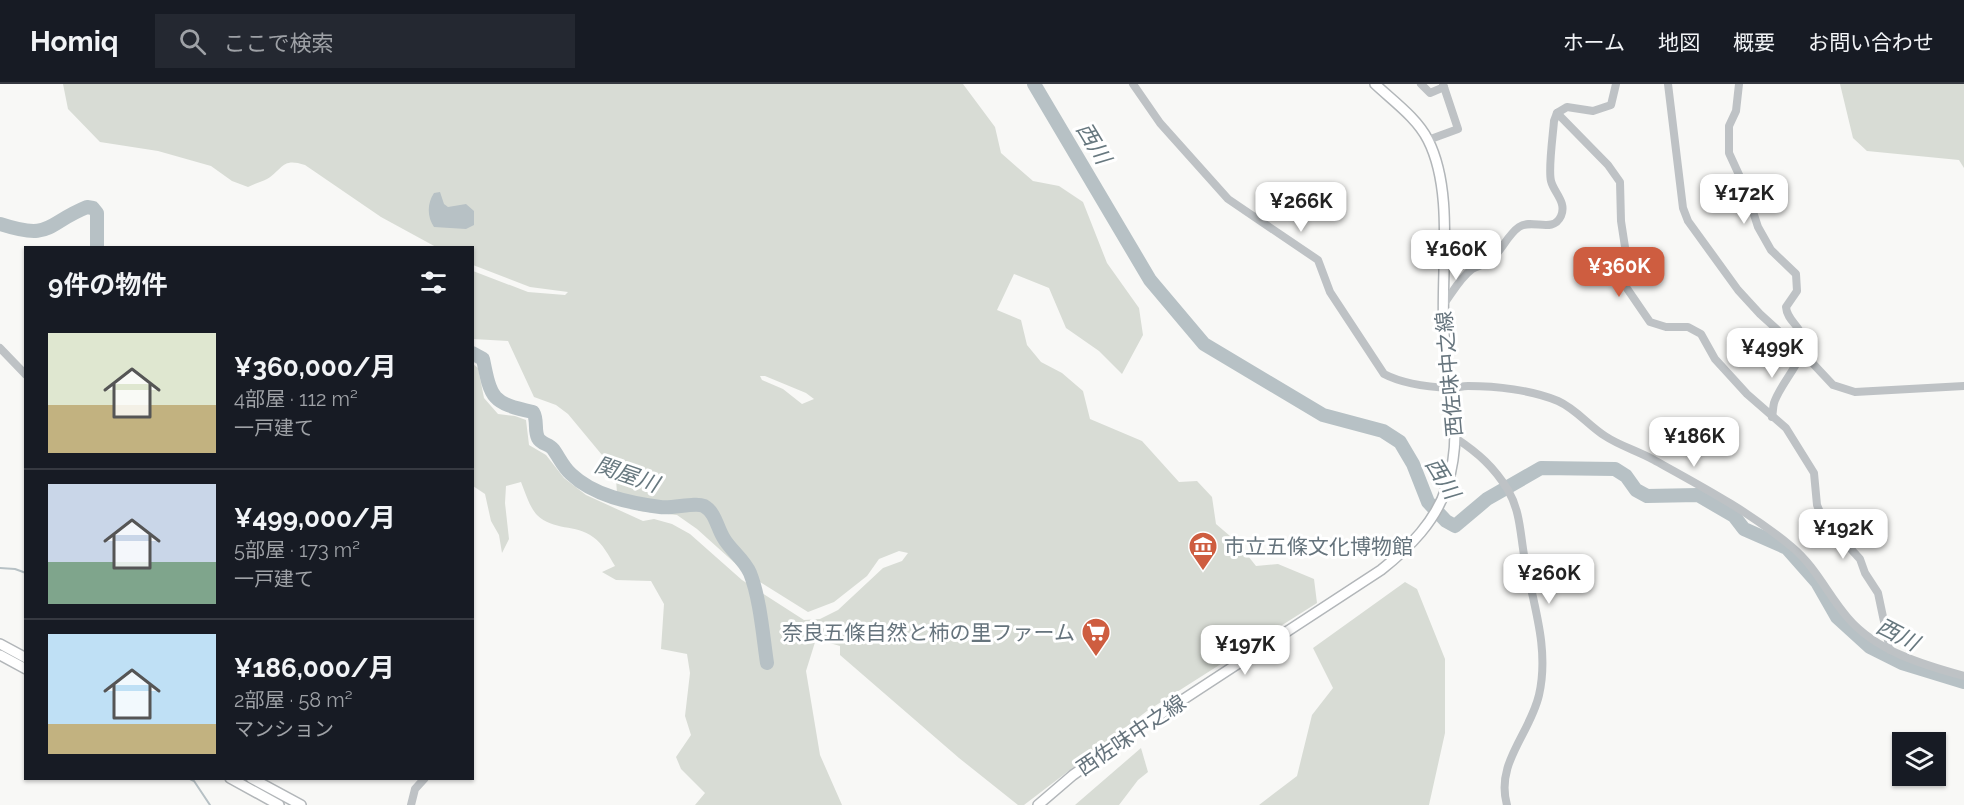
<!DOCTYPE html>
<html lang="ja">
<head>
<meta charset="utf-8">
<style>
	body { margin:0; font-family:Raleway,"Noto Sans JP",sans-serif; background:#242831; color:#f1f3f6; height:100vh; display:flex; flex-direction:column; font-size:22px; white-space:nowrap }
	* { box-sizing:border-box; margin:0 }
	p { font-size:20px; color:#9ea1a6 }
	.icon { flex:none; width:33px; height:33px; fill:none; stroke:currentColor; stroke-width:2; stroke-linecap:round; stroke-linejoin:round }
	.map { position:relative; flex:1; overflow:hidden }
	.drawer { position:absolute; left:24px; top:162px; width:450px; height:534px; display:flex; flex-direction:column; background:#171b24; border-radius:0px; box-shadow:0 2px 4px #0004 }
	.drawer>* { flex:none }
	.controls { position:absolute; left:1892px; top:648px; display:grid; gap:12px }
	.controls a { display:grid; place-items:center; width:54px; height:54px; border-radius:0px; background:#171b24; box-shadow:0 2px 4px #0004; font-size:30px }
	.price { position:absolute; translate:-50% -51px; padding:0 14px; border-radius:12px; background:#fff; color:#222; font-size:20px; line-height:39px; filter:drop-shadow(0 2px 3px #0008) }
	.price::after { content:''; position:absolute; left:50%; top:36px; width:18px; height:14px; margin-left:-9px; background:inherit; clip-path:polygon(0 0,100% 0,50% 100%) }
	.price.selected { background:#ce5d40; color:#fff }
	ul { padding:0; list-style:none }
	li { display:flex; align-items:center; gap:18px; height:150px; padding:0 24px }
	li+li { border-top:2px solid #363941 }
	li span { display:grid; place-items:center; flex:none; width:168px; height:120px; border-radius:0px; color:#555 }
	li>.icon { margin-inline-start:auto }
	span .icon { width:72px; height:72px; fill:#fffc; stroke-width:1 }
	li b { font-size:26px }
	h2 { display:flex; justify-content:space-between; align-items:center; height:72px; padding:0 24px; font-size:26px }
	header { display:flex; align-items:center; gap:36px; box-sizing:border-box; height:84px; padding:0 30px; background:#171b24; border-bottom:2px solid #363941 }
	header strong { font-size:28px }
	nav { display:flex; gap:33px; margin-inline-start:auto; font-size:21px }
	.search { width:420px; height:54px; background:#242831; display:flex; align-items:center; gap:15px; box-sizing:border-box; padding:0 21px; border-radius:0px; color:#9ea1a6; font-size:22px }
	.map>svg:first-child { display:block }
</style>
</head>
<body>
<header>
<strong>Homiq</strong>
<div class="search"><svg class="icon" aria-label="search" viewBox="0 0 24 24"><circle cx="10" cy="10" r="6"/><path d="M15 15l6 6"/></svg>ここで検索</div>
<nav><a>ホーム</a><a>地図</a><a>概要</a><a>お問い合わせ</a></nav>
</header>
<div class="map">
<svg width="1964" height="721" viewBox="0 0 1964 721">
	<rect width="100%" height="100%" fill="#f8f8f6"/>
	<g fill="#d8dcd5" fill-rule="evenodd">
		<path d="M63,0H963L995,43L1001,69L1033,97L1059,102L1083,118L1107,179L1139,224L1143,251L1122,290L1099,267L1066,244L1049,204L1014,190L997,226L1021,236L1027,261L1041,278L1062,289L1083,307L1090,335L1142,357L1179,398L1197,397L1212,413L1216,440L1237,458L1256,482L1278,480L1314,495L1317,519L1147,627L1024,721H1018L959,674L840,571V562L816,555L806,587L820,671L842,721H695L705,709L681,685L676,673L691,651L685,632L690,589L687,570L661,565L664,520L651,497L616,496L602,488L615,482C609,472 603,460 593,453C576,440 553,447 537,431C530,424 525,408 521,398L506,402L505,419L509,455L502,469L499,451L491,437L485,410L473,402V280L478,284L484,314L498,330L515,332L526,336L529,361L546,371L564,394L586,411L643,437L654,435L672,440L690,450L742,496L804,536L820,535L838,526L883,484L902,477L908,469L899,467L879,475L867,492L834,518L808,528L747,490L697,445L677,431L639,427L617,409L615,382L607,377L568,330L556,321L534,313L508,257L473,255V187L528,208L565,211L568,208L530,203L473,181L472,164L436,163L381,133L305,81C282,73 283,85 267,95C261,98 254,100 248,103L232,97L211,82L158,67L100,58L68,25ZM760,292H765L806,309L814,315L802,320L783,305L762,296Z"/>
		<polygon points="1840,0 1964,0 1964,84 1959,76 1867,67 1853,54"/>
		<polygon points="1405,498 1417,505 1445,575 1445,649 1429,721 1259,721 1297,692 1312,631 1333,604 1313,564"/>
		<polygon points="1141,664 1148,688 1138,696 1119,721 1075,721"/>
	</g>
	<path fill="#b7c1c5" d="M440,108L444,120L448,123L466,120L474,127V141L466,145L434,143C427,133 427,119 434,109Z"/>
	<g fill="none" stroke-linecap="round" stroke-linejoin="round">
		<g stroke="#b7c1c5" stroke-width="2">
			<polyline points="0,484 15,485 26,489"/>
			<polyline points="188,694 194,697 210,721"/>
		</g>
		<g stroke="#b7c1c5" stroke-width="14">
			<polyline points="1034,0 1150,196 1204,260 1323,331 1383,347 1400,358 1413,380 1428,418 1446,437 1455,442 1487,415 1541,384 1615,385 1626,392 1636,406 1647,412 1698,411 1734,432 1744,445 1787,464 1817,498 1837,533 1870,563 1902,579 1964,598"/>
			<path d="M0,140C52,157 45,140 87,123L93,124L97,129V164"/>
			<path d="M472,269L483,275C491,315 492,319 533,328C538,336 534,346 538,354C541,360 549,360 553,365C559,373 563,383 571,390C594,412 630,419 660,423C672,425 695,418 704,422C715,428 717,443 723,453C730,466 744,475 750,489C760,514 763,552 767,579"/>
		</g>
		<g stroke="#b2b6b9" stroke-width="12">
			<g id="major">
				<polyline points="0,560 26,574"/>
				<polyline points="0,571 26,585"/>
				<polyline points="230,694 279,721"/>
				<polyline points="251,694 301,721"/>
				<path d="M1038,721L1073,691L1138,645L1381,486C1410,463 1436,437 1447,402C1465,344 1447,306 1444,249C1440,190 1455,109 1428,56C1417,34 1393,17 1375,0"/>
			</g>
		</g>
		<g stroke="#bec2c5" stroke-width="8">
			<path d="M1133,0L1160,39L1228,115L1318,176L1330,208L1384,290C1403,300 1429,303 1450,304C1456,304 1462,302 1468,302C1496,302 1532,306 1558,317C1576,325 1588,341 1605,352C1620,362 1638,367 1654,376C1701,402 1750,428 1792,463C1816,483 1828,511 1848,534C1876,567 1924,581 1964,592"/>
			<polyline points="1421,0 1430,9 1444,3"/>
			<polyline points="1668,0 1683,124 1688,137 1738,206 1760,230 1803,269 1833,301 1855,308 1964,302"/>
			<path d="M1739,0L1736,27L1729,42V69L1746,106L1758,143L1771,166L1796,190L1797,207L1786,223C1787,237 1801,242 1803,255C1807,274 1780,299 1774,319C1773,323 1773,328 1772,333"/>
			<polyline points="1557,29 1608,81 1620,98 1621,137 1625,163 1619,186 1626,203 1650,238 1666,243 1688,243 1701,250 1715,275 1726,287 1747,310 1786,344 1814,389 1817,421 1830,452 1849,463 1860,475 1865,489 1878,509 1890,566"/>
			<polyline points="1428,56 1458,45 1443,0"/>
			<path d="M1443,221C1452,209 1460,194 1472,185C1477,182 1484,181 1489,177C1501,169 1507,151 1519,143C1532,134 1553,150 1561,132C1567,118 1554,109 1551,97C1548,85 1553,51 1554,37L1557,29L1567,23L1593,27L1611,21L1616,0"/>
			<polyline points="0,264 26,291"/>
			<path d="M1457,355C1478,369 1494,383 1508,406C1520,427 1520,447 1524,471C1532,517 1550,563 1539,611C1530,650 1495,679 1507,721"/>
			<polyline points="411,721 415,705 425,694"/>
		</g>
		<use href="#major" stroke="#fff" stroke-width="9"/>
	</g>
	<defs>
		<g id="museum-pin" transform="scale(1.5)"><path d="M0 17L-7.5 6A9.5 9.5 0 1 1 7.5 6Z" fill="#ce5d40" stroke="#fff"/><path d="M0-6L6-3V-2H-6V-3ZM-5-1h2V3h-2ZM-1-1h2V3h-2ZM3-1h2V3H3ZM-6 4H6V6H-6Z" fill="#fff"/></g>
		<g id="supermarket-pin" transform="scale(1.5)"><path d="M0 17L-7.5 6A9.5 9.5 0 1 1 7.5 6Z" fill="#ce5d40" stroke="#fff"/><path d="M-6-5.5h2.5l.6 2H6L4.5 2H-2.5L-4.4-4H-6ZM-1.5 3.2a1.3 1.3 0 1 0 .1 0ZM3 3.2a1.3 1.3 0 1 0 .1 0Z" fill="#fff"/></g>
	</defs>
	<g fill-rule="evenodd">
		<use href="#museum-pin" x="1203" y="462"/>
		<use href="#supermarket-pin" x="1096" y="548"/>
	</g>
	<g text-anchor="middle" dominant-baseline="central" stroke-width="6" stroke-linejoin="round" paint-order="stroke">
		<g font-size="21" fill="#66747d" stroke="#fff">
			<text transform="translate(1449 290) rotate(-95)">西佐味中之線</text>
			<text transform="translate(1131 651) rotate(-34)">西佐味中之線</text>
		</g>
		<g font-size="21" fill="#66747d" stroke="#fff" text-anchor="start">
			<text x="1224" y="462">市立五條文化博物館</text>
			<text x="1075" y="548" text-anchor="end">奈良五條自然と柿の里ファーム</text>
		</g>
		<g font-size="22" font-style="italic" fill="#67787f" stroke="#fff">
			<text transform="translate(1094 59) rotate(59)">西川</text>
			<text transform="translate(627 390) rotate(19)">関屋川</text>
			<text transform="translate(1443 394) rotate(59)">西川</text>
			<text transform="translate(1898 550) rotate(27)">西川</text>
		</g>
	</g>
</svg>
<div class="controls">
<a><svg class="icon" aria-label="layers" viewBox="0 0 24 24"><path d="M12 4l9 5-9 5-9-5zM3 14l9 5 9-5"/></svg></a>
</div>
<b class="price" style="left:1744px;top:141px">¥172K</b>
<b class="price" style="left:1301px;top:149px">¥266K</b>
<b class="price" style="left:1456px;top:197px">¥160K</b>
<b class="price selected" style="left:1619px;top:214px">¥360K</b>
<b class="price" style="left:1772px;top:295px">¥499K</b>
<b class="price" style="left:1694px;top:384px">¥186K</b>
<b class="price" style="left:1843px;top:476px">¥192K</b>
<b class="price" style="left:1549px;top:521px">¥260K</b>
<b class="price" style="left:1245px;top:592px">¥197K</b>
<section class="drawer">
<h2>9件の物件<svg class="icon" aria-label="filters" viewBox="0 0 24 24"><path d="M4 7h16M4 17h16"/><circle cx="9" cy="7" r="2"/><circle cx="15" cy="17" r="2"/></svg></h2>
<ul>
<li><span style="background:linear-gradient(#dfe7d0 60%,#c2b280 0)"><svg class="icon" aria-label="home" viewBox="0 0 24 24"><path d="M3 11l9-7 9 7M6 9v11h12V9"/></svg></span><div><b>¥360,000/月</b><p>4部屋 · 112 m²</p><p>一戸建て</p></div></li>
<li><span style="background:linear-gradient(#c9d6e8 65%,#7fa58c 0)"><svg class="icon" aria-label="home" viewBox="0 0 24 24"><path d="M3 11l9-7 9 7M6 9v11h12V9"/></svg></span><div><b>¥499,000/月</b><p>5部屋 · 173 m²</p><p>一戸建て</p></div></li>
<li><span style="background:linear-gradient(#bfe0f5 75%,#c2b280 0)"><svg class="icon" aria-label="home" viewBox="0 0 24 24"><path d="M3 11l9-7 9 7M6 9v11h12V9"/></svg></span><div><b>¥186,000/月</b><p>2部屋 · 58 m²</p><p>マンション</p></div></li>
</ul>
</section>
</div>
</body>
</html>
